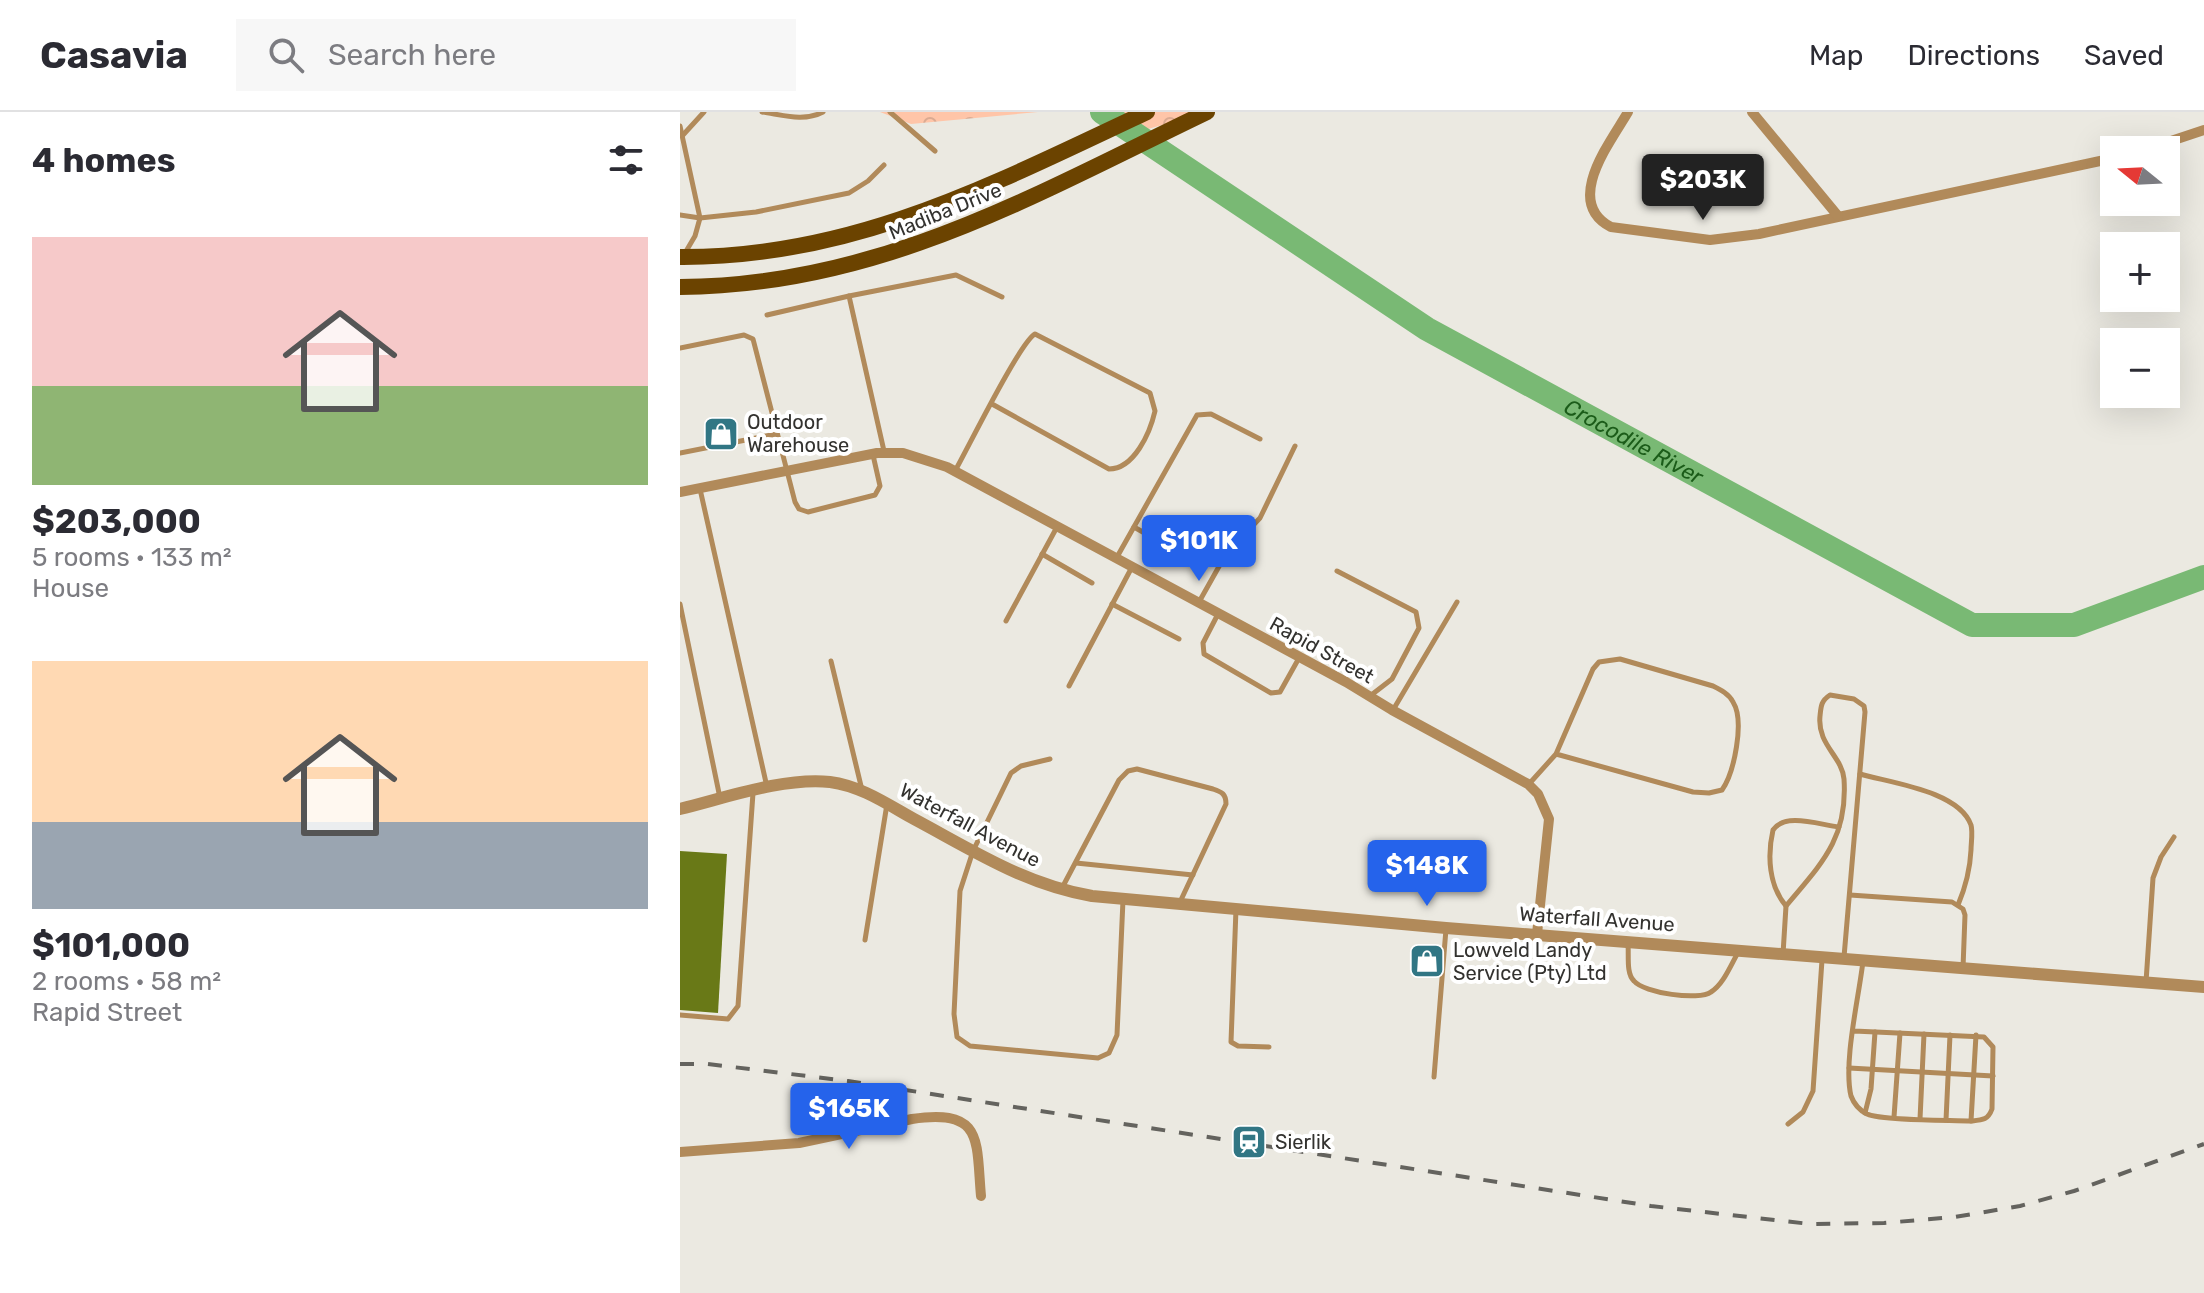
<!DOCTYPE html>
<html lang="en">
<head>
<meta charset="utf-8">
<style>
	body { margin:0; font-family:Rubik,sans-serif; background:#f7f7f7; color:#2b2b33; height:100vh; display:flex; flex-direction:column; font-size:30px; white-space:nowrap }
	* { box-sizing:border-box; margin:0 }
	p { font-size:26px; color:#7c7c81 }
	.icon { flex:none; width:44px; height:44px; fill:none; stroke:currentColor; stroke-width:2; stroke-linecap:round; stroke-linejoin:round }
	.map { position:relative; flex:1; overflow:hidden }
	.side { display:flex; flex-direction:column; background:#fff; width:680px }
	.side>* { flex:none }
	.needle { width:52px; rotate:288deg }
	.fabs { position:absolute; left:1420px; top:24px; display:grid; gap:16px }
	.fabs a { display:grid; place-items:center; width:80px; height:80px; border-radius:0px; background:#fff; box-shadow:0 8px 32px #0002; font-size:40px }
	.price { position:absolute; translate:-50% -68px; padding:0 18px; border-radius:8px; background:#2563eb; color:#fff; font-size:26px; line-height:52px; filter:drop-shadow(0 2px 4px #0008) }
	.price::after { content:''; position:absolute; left:50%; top:48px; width:24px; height:18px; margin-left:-12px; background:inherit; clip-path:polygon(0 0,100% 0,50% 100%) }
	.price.active { background:#222; color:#fff }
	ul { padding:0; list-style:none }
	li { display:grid; align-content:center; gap:16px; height:424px; padding:0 32px }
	li span { display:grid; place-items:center; height:248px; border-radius:0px; color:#555 }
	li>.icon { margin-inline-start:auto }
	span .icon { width:144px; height:144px; fill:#fffc; stroke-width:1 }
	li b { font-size:34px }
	h2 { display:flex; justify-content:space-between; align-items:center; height:96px; padding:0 32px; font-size:34px }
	header { display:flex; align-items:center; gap:48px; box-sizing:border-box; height:112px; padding:0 40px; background:#fff; border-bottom:2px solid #e1e1e2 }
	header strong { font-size:38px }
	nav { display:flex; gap:44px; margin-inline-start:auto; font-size:28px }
	.search { width:560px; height:72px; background:#f7f7f7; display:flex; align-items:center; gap:20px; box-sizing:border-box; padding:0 28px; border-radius:0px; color:#7c7c81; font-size:30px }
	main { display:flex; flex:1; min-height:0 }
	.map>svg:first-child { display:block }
</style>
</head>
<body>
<header>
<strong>Casavia</strong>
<div class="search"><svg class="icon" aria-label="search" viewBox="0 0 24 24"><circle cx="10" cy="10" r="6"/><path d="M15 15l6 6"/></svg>Search here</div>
<nav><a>Map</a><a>Directions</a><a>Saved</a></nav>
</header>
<main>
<section class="side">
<h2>4 homes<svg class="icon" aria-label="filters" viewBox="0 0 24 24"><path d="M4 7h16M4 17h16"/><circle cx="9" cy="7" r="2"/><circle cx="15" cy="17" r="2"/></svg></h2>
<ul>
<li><span style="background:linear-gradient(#f6c9c9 60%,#8fb573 0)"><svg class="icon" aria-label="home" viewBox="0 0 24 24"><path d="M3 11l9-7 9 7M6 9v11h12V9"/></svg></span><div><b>$203,000</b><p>5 rooms · 133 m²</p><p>House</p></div></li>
<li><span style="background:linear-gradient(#ffd9b3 65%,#9aa5b1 0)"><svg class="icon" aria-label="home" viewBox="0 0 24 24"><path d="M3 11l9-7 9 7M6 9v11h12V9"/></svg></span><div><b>$101,000</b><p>2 rooms · 58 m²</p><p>Rapid Street</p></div></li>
</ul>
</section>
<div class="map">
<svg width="1524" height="1181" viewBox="0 0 1524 1181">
	<defs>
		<pattern id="forest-crowns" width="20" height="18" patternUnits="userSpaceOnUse" patternTransform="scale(2)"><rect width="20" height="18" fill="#ffc5a8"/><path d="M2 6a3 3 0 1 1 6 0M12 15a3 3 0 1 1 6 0" fill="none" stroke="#dbaa91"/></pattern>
	</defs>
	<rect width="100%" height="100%" fill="#ebe9e1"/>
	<g fill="url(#forest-crowns)">
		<polygon points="200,0 358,0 231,12"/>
		<polygon points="434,0 528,0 468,17"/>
	</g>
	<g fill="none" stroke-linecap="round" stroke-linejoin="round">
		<path stroke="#79b974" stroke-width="24" id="s1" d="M422,0L747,217L1292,513H1394L1524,465"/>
	</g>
	<polygon fill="#697917" points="0,739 47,742 38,901 0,898"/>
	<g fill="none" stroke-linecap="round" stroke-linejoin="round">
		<g stroke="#b18a5a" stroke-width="5">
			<path d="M82,0C103,3 124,10 143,0"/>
			<polyline points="210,0 255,39"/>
			<polyline points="0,14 20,106 15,124 5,141"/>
			<polyline points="3,23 24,0"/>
			<polyline points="0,103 20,106 76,100 169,81 188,69 204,53"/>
			<polyline points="169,184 204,339"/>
			<polyline points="87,203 169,184 276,163 322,185"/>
			<polyline points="0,236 64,223 73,227 115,390 119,397 128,400 195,383 200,374 193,343"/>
			<polyline points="0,341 96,322"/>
			<path d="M275,359C288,336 340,230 355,222L470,281L475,299C470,321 454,357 429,357L312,292"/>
			<polyline points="20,377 87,675"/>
			<polyline points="454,415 517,451"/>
			<polyline points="362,442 412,471"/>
			<polyline points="437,445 517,303 531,302 580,327"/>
			<polyline points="657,459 736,500 739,516 712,567 690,584"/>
			<polyline points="519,490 546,442 580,406 615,334"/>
			<polyline points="0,492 40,686"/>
			<polyline points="432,492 499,527"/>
			<polyline points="538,502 523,531 524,542 591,581 600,580 619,546"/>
			<polyline points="326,509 377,415"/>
			<polyline points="151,549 182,678"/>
			<polyline points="389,574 452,455"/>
			<polyline points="713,598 777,490"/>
			<polyline points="370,647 341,654 331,661 293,739 280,779 274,902 277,925 290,934 418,946 429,941 437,923 443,788"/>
			<path d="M1180,662C1211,671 1279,679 1291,713C1293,720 1291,731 1291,738C1290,759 1286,774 1278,793"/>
			<path d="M849,672L876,642L913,557L919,550L940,547L1033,574C1041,578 1049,582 1053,590C1065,609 1054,661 1042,678L1029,681L1013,680L876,642"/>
			<polyline points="396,751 513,763"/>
			<path d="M382,776L439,668L448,659L457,657L533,677C542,680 546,682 546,692L500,790"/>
			<polyline points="1170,783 1272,790 1283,797 1285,803 1283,856"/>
			<path d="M1106,794C1141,752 1168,727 1164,667C1162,644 1137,633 1140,604C1141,594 1141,589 1150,583L1174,587L1184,594L1185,600L1164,845"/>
			<polyline points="556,797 551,930 558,934 589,935"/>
			<polyline points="185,828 207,692"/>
			<path d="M948,833C949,843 946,862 954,869C964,881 1019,889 1031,880C1044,872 1051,852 1059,839"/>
			<path d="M1103,842L1106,794C1089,774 1087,744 1093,718C1105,700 1140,713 1159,715"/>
			<polyline points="1466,870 1473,766 1481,745 1494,725"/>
			<polyline points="0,903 48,907 58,894 73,681"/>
			<path d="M1174,919L1304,925L1313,935L1312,997C1308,1008 1303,1008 1291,1009C1270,1008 1203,1009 1187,1002C1179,998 1174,992 1171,984C1163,950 1179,885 1183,849"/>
			<polyline points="1169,956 1313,964"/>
			<polyline points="754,965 766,817"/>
			<polyline points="1185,1001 1191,977 1195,920"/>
			<polyline points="1214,1005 1220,921"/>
			<polyline points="1240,1007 1244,922"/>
			<polyline points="1266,1008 1270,923"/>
			<polyline points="1291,1009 1296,923"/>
			<polyline points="1108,1012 1123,1000 1133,979 1142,848"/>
		</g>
		<g stroke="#b18a5a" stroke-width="10">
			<path d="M948,0C930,31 883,90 931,115L1030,128L1079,122L1434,46"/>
			<polyline points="1072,0 1158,104"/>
			<polyline points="1464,38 1524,18"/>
			<polyline points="0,380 197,341 223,341 267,355 666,570 712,598 848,672 858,682 869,707 857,822"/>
			<path d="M0,1040L119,1031L232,1007C304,996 296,1029 301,1084"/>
		</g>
		<path stroke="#b18a5a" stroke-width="12" d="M0,697C45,686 104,665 150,670C181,674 207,692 234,707C294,739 344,772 412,784L766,816L1524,875"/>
		<g stroke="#6b4300" stroke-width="16">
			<path d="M0,145C174,146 313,72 467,0"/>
			<path d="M0,175C199,174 354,83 527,0"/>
		</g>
		<polyline stroke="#64635e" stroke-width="4" stroke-dasharray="14 14" stroke-linecap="butt" points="0,952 28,952 168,969 971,1094 1130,1112 1204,1111 1275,1105 1340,1094 1394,1079 1524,1032"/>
	</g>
	<defs>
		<g id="shop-square" transform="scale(1.8)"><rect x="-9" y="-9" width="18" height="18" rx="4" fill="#317684" stroke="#fff"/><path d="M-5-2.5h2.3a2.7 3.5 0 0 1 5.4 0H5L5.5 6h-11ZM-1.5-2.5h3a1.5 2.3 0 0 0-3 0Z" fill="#fff"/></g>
		<g id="station-square" transform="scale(1.8)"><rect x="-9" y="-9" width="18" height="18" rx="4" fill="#317684" stroke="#fff"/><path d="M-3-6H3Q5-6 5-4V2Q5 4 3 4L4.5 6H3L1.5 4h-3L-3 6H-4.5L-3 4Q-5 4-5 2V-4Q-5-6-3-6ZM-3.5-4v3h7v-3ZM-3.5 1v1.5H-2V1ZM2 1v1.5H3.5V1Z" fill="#fff"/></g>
	</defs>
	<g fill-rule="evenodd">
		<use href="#shop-square" x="41" y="322"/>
		<use href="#shop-square" x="747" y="849"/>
		<use href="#station-square" x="569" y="1030"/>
	</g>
	<g text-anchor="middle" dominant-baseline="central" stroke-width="8" stroke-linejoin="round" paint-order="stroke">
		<g font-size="20" fill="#33322f" stroke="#fff">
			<text transform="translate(265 99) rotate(-22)">Madiba Drive</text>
			<text transform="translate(642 538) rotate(29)">Rapid Street</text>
			<text transform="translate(290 713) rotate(28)">Waterfall Avenue</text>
			<text transform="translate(917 807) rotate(4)">Waterfall Avenue</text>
		</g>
		<g font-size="20" fill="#33322f" stroke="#fff" text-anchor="start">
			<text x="67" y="310">Outdoor<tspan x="67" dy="23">Warehouse</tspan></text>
			<text x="773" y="838">Lowveld Landy<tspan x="773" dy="23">Service (Pty) Ltd</tspan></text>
			<text x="595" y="1030">Sierlik</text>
		</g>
		<g font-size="22" font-style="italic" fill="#1b5c19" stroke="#fff">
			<text stroke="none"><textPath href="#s1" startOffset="626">Crocodile River</textPath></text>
		</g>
	</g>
</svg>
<div class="fabs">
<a><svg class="needle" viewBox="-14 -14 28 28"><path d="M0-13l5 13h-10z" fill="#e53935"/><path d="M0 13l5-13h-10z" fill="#7c7c81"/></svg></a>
<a>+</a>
<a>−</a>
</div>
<b class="price active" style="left:1023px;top:110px">$203K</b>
<b class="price" style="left:519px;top:471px">$101K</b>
<b class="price" style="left:747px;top:796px">$148K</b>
<b class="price" style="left:169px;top:1039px">$165K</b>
</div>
</main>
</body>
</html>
